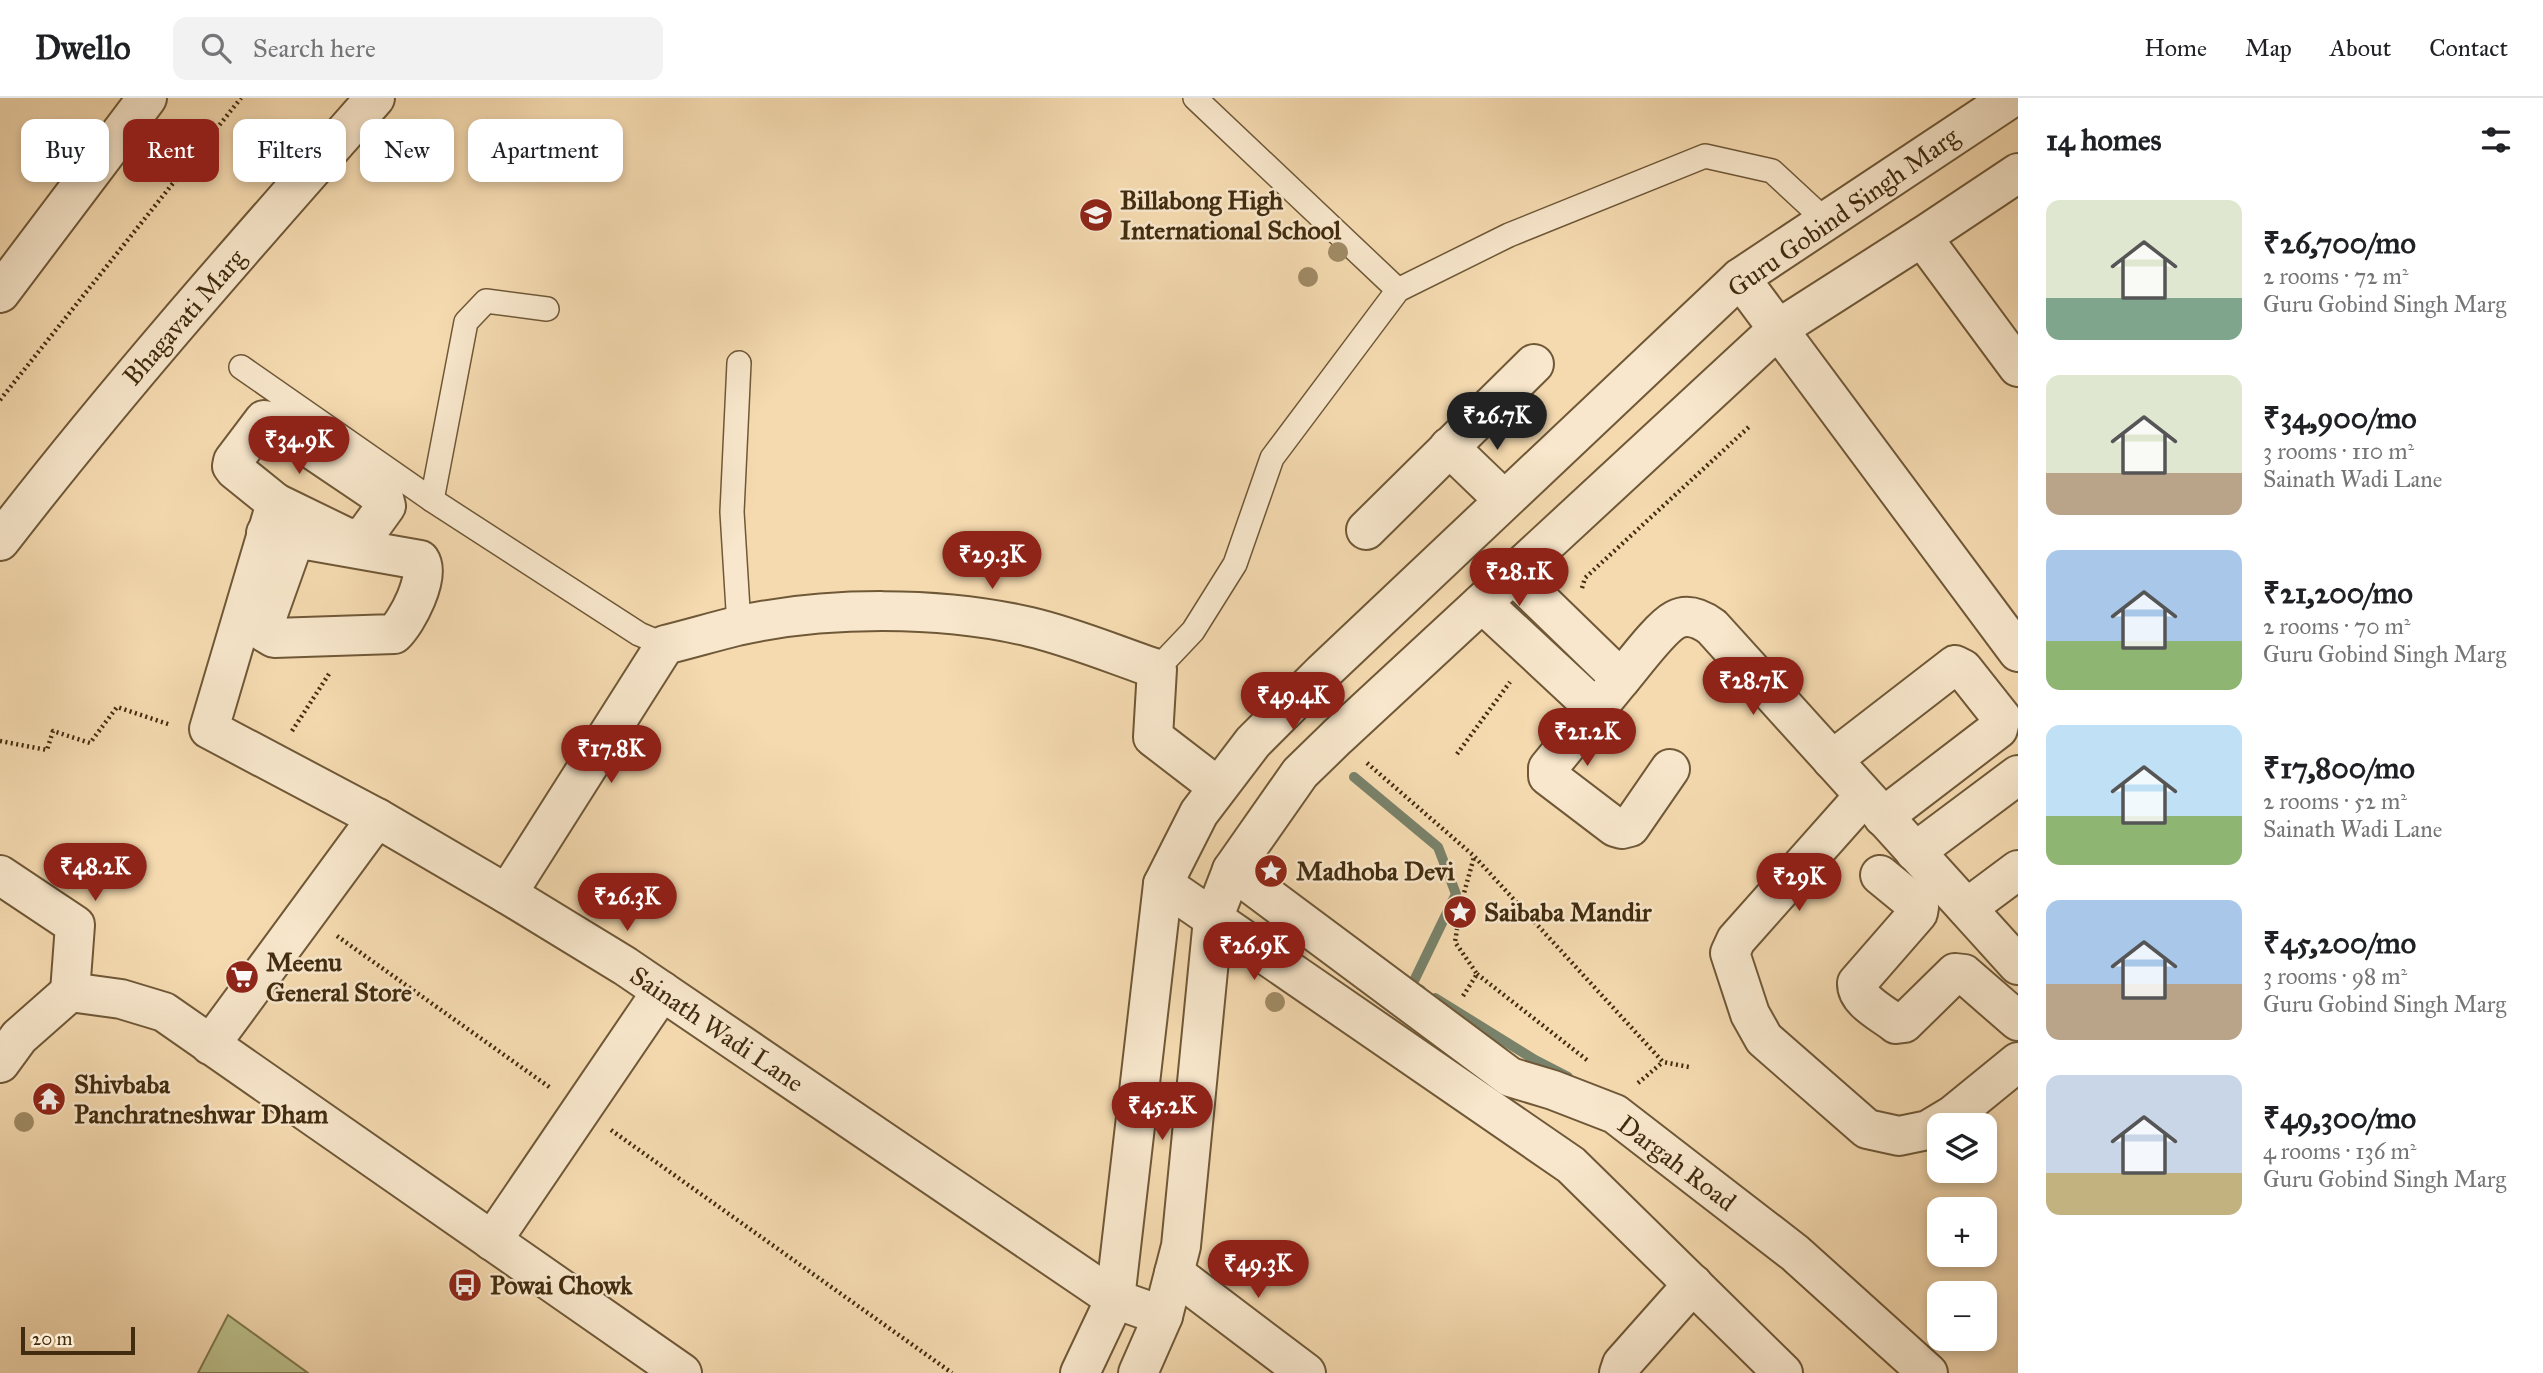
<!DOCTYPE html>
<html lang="en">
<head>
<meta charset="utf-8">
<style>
	body { margin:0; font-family:"IM FELL Great Primer",serif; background:#f2f2f2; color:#202124; height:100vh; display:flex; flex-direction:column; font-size:26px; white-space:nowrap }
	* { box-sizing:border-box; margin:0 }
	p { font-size:23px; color:#757577 }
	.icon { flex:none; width:38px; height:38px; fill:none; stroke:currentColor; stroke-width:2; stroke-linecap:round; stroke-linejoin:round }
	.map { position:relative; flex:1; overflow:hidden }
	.side { display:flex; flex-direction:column; background:#fff; width:525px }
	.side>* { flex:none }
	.hud { position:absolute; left:21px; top:21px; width:665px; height:63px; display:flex; gap:14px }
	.fabs { position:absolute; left:1927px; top:1015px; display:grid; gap:14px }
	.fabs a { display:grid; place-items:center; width:70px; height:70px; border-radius:14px; background:#fff; box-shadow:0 4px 10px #0003; font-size:35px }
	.scale { position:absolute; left:21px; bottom:18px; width:114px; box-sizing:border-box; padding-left:7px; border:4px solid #422c0f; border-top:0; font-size:19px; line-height:24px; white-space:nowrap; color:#422c0f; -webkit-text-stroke:5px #f8e7cc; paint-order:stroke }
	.price { position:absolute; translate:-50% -60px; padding:0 16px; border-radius:24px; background:#8f2418; color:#fff; font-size:23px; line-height:46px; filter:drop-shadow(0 2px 4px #0008) }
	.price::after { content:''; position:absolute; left:50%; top:42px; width:21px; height:16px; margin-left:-10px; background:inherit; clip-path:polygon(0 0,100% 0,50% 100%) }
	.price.active { background:#222; color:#fff }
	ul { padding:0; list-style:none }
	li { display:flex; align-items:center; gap:21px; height:175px; padding:0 28px }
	li span { display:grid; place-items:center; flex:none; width:196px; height:140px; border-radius:14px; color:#555 }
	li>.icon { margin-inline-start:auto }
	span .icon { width:84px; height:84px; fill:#fffc; stroke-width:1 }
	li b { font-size:30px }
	h2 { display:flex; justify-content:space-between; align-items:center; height:84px; padding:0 28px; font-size:30px }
	.tag { padding:0 24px; border-radius:14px; background:#fff; box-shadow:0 4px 10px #0003; font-size:24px; line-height:63px }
	.tag.active { background:#8f2418; color:#fff }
	header { display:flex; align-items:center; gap:42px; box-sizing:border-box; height:98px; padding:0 35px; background:#fff; border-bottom:2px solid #e0e0e0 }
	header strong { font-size:33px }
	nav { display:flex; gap:38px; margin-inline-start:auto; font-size:24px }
	.search { width:490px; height:63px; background:#f2f2f2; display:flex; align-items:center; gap:18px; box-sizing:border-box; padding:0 24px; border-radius:14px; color:#757577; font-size:26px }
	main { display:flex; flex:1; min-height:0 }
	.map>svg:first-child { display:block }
</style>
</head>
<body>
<header>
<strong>Dwello</strong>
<div class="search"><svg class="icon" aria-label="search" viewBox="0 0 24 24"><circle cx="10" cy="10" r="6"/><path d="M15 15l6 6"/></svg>Search here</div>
<nav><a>Home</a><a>Map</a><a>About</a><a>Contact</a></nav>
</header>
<main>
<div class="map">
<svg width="2018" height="1275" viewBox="0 0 2018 1275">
	<rect width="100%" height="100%" fill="#f5dab0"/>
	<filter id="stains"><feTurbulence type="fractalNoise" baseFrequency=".00286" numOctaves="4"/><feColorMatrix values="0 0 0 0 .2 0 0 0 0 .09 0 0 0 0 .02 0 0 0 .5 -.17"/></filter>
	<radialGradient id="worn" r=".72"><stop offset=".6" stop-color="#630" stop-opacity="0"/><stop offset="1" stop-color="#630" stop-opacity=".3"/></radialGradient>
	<polygon fill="#bbc08b" stroke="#7e764d" stroke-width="2" points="228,1217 308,1275 198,1275"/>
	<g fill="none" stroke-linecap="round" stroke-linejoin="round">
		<g stroke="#79826a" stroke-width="10">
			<polyline points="1354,679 1438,749 1456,796 1412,887 1421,892"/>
			<polyline points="1435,900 1535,962 1568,979"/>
		</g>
		<g stroke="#6f5837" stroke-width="26">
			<g id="service">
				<polyline points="1195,0 1398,192"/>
				<polyline points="241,269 432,402 639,536 665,547"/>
				<polyline points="432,402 466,224 486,203 547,211"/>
				<polyline points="739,528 732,414 739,265"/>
				<polyline points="1157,571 1193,533 1235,466 1272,360 1398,192 1509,137 1705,58 1772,73 1826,123"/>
			</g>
		</g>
		<g stroke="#6f5837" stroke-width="42">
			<g id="minor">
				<polyline points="1922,139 2018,269"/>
				<polyline points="1740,180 2018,554"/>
				<polyline points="0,195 147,0"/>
				<polygon points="264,322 270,323 384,400 386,408 365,437 350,441 276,405 235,372 232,368 233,363"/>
				<polyline points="1449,349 1504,402"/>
				<polyline points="276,405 209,631 377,720 507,796 625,868 1115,1201 1163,1218"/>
				<polyline points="1366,432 1534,266"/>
				<path d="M266,435L295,440L420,462C431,478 407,524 394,536L274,540L264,534V527L295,440"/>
				<path d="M0,443C118,290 247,145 375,0"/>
				<path d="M1513,476L1621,581C1633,567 1660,530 1675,522C1688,515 1701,521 1712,529L2018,867"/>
				<polyline points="1482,505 1596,611"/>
				<polyline points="1621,581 1548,670 1548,678 1615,729 1622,731 1630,729 1670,671"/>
				<polyline points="1832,662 1955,567 1963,571 2001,619 1998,631 1883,719"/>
				<polyline points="1864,698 1736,842 1730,855 1750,916 1764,941 1867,1031 1899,1038 1928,1032 1953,1017 2018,964"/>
				<polyline points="1915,754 2018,677"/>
				<polyline points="1232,772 1510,979 1553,992 1615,1016 1795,1155 1928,1275"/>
				<polyline points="0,777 75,827 70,894"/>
				<path d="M1880,777L1919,809L1918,815L1857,885C1856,903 1884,916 1896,926L1904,925L1955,875L1964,876L2018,923"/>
				<polyline points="1163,786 1571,1067 1783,1275"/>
				<path d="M507,796L665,547C689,541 713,534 737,528C826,508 941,508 1030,529C1073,539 1115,557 1157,571L1153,639L1218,689"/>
				<polyline points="1967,810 2018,772"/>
				<polyline points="210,947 377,720"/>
				<polyline points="492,1143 662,893"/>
				<polyline points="1174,1175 1306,1275"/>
				<polyline points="1619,1275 1622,1266 1693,1186"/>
			</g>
		</g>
		<g stroke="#6f5837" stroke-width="42">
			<g id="tertiary">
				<polyline points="0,965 19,939 70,894 121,901 164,914 682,1275"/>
				<polyline points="1080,1275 1115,1201 1163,786 1199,715 1253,644 1322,575 1740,180 2011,0"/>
				<polyline points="1138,1275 1163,1218 1181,1148 1213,821 1232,772 1300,675 1337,639 1778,231 1922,139 2018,75"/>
			</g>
		</g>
		<g stroke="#422c0f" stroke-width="4.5" stroke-dasharray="2 3.5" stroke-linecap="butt">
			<polyline points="0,302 241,0"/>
			<polyline points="1582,490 1585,480 1751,327"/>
			<polyline points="292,633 329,576"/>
			<polyline points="0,643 47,652 53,633 90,645 117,609 171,627"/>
			<polyline points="1457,656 1510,584"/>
			<polyline points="1367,665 1474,758 1663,964 1689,969"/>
			<polyline points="337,838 552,991"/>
			<polyline points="1477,876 1587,962"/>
			<polyline points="1463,898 1477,876 1455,844 1461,806 1474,759"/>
			<polyline points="1638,985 1663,964"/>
			<polyline points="611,1032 952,1275"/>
		</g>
		<use href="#service" stroke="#f8e7cc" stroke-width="23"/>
		<use href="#minor" stroke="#f8e7cc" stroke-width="38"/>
		<use href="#tertiary" stroke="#f8e7cc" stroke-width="38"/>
	</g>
	<g fill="#a08b65">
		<circle cx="1338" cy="154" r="10"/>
		<circle cx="1308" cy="179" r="10"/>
		<circle cx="1551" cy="470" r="10"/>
		<circle cx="1275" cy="904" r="10"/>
		<circle cx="24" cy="1024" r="10"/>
	</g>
	<defs>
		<g id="school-disc" transform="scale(1.75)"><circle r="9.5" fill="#8f2418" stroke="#f8e7cc"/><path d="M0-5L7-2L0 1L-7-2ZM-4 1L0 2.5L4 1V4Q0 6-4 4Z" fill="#fff"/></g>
		<g id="sight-disc" transform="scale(1.75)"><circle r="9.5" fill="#8f2418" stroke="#f8e7cc"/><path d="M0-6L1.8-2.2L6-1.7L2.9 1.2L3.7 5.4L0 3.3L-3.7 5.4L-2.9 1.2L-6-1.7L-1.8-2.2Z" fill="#fff"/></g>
		<g id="supermarket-disc" transform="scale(1.75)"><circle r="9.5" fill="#8f2418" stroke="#f8e7cc"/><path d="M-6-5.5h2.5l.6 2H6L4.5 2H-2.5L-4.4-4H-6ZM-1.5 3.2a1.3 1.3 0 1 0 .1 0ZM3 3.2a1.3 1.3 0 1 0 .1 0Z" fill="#fff"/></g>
		<g id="temple-disc" transform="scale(1.75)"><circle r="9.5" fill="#8f2418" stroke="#f8e7cc"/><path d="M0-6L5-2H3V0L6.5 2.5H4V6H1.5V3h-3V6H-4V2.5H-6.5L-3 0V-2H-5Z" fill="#fff"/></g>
		<g id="bus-disc" transform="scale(1.75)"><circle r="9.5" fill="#8f2418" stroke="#f8e7cc"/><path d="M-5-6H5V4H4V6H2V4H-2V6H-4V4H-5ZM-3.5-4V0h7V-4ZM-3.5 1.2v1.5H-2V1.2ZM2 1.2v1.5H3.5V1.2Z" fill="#fff"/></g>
	</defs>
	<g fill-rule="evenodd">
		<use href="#school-disc" x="1096" y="117"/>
		<use href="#sight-disc" x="1271" y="773"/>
		<use href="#sight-disc" x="1460" y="814"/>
		<use href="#supermarket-disc" x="242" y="879"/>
		<use href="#temple-disc" x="49" y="1001"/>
		<use href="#bus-disc" x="465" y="1187"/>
	</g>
	<g text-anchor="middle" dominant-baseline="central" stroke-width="5" stroke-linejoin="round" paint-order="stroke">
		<g font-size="26" font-weight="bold" fill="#422c0f" stroke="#f8e7cc" text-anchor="start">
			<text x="1120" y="102">Billabong High<tspan x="1120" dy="30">International School</tspan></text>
			<text x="1296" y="773">Madhoba Devi</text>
			<text x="1484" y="814">Saibaba Mandir</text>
			<text x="266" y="864">Meenu<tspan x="266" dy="30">General Store</tspan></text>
			<text x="74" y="986">Shivbaba<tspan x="74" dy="30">Panchratneshwar Dham</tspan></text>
			<text x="490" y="1187">Powai Chowk</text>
		</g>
		<g font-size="26" fill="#422c0f" stroke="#f8e7cc">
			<text transform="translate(1843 114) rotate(-35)">Guru Gobind Singh Marg</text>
			<text transform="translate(184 219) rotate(-49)">Bhagavati Marg</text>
			<text transform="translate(717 931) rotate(34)">Sainath Wadi Lane</text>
			<text transform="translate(1677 1065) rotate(37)">Dargah Road</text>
		</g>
	</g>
	<rect width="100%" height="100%" filter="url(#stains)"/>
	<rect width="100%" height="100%" fill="url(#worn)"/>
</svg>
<div class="fabs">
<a><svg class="icon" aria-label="layers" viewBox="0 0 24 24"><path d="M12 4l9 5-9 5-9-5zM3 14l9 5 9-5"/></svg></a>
<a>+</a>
<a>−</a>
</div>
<div class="scale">20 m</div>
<b class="price active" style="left:1497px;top:354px">₹26.7K</b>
<b class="price" style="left:299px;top:378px">₹34.9K</b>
<b class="price" style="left:992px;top:493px">₹29.3K</b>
<b class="price" style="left:1519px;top:510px">₹28.1K</b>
<b class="price" style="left:1753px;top:619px">₹28.7K</b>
<b class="price" style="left:1293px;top:634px">₹49.4K</b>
<b class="price" style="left:1587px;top:670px">₹21.2K</b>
<b class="price" style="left:611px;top:687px">₹17.8K</b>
<b class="price" style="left:95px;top:805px">₹48.2K</b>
<b class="price" style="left:1799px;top:815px">₹29K</b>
<b class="price" style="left:627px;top:835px">₹26.3K</b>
<b class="price" style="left:1254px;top:884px">₹26.9K</b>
<b class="price" style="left:1162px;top:1044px">₹45.2K</b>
<b class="price" style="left:1258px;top:1202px">₹49.3K</b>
<div class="hud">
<a class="tag">Buy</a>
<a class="tag active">Rent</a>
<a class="tag">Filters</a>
<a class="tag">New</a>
<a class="tag">Apartment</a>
</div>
</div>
<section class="side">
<h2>14 homes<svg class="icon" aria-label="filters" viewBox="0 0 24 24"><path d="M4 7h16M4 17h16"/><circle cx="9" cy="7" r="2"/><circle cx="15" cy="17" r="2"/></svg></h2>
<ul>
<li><span style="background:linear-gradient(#dfe7d0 70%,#7fa58c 0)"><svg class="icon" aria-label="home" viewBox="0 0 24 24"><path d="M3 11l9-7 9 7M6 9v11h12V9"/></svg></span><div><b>₹26,700/mo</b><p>2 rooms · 72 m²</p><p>Guru Gobind Singh Marg</p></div></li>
<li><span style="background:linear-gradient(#dfe7d0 70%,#b9a48a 0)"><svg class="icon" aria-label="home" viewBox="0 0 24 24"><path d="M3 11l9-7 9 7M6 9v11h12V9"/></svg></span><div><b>₹34,900/mo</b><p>3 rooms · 110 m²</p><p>Sainath Wadi Lane</p></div></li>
<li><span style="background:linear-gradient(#a9c7e8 65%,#8fb573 0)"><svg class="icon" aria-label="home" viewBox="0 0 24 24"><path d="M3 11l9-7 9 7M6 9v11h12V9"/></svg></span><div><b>₹21,200/mo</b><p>2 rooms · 70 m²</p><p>Guru Gobind Singh Marg</p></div></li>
<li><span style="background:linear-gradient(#bfe0f5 65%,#8fb573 0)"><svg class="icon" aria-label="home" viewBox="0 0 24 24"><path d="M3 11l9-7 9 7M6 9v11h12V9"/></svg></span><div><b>₹17,800/mo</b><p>2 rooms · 52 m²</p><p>Sainath Wadi Lane</p></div></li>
<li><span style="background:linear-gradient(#a9c7e8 60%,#b9a48a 0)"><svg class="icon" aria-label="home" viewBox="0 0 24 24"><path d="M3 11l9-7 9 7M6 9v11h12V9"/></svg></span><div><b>₹45,200/mo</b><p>3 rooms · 98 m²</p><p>Guru Gobind Singh Marg</p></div></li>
<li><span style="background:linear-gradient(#c9d6e8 70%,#c2b280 0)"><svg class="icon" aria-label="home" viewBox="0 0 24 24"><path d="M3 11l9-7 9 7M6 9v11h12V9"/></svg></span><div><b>₹49,300/mo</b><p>4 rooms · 136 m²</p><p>Guru Gobind Singh Marg</p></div></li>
</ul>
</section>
</main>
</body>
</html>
